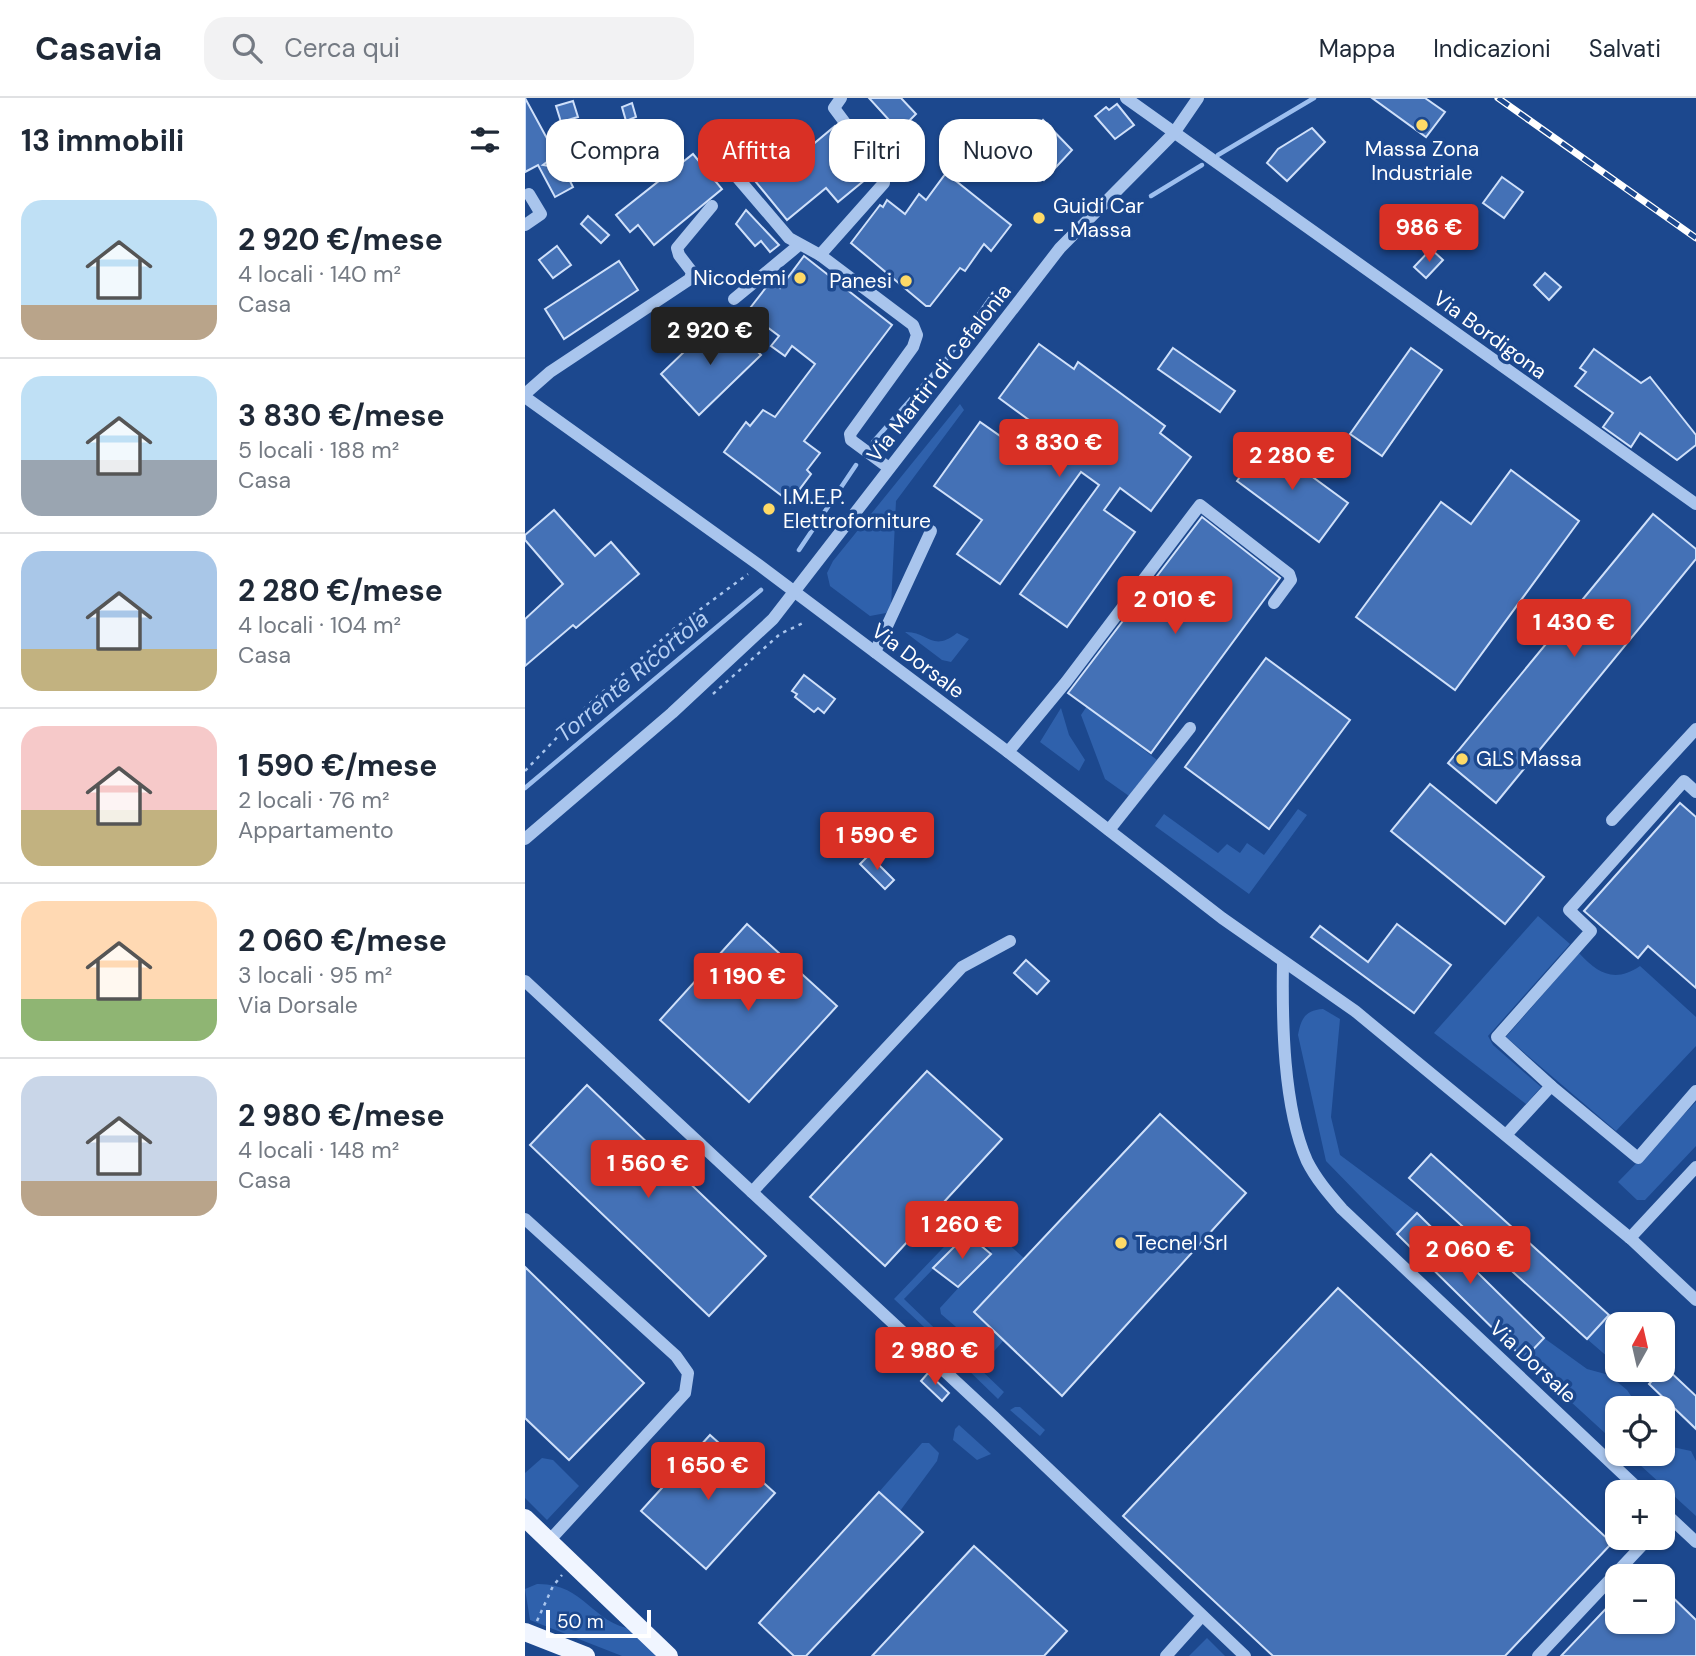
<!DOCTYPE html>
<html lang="it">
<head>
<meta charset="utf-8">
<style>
	body { margin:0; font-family:"DM Sans",sans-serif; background:#f2f2f3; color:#1f2937; height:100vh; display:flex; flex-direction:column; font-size:26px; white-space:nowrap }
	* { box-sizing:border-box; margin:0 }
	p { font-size:23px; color:#747a83 }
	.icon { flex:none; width:38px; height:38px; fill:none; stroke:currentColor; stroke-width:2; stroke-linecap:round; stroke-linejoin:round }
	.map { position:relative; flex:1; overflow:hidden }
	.panel { display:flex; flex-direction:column; background:#fff; width:525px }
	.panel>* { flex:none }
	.hud { position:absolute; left:21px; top:21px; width:665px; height:63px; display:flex; gap:14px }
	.needle { width:46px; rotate:8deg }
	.fabs { position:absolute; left:1080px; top:1214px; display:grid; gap:14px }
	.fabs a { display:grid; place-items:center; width:70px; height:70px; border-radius:14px; background:#fff; box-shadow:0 2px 5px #0004; font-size:35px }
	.scale { position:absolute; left:21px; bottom:18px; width:105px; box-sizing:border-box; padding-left:7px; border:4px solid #fff; border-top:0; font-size:19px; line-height:24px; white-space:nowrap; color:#fff; -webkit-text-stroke:5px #1c488e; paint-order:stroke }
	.price { position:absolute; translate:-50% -60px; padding:0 16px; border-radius:7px; background:#d93025; color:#fff; font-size:23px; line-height:46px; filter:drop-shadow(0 2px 4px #0008) }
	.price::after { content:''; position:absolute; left:50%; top:42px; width:21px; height:16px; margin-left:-10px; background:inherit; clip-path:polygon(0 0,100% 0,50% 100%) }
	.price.current { background:#222; color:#fff }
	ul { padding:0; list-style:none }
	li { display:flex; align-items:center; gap:21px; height:175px; padding:0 21px }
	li+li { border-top:2px solid #e0e1e3 }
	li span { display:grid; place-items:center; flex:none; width:196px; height:140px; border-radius:21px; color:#555 }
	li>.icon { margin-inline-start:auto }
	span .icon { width:84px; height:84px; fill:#fffc; stroke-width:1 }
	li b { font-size:30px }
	h2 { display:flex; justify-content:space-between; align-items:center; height:84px; padding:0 21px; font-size:30px }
	.tag { padding:0 24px; border-radius:21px; background:#fff; box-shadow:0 2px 5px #0004; font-size:24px; line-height:63px }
	.tag.current { background:#d93025; color:#fff }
	header { display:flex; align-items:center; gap:42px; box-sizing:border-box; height:98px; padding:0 35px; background:#fff; border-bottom:2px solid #e0e1e3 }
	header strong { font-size:33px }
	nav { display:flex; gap:38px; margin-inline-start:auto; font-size:24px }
	.search { width:490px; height:63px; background:#f2f2f3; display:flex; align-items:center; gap:18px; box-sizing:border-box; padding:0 24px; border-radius:21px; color:#747a83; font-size:26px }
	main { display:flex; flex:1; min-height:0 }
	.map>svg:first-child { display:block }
</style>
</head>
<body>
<header>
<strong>Casavia</strong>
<div class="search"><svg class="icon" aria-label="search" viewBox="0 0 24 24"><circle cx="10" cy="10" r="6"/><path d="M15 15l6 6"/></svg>Cerca qui</div>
<nav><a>Mappa</a><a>Indicazioni</a><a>Salvati</a></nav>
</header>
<main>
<section class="panel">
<h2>13 immobili<svg class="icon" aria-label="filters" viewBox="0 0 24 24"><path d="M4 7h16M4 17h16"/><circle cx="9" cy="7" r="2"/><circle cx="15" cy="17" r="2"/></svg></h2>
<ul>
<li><span style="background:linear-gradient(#bfe0f5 75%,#b9a48a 0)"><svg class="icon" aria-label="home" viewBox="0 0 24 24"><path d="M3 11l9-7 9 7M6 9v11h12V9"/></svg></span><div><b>2 920 €/mese</b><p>4 locali · 140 m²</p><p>Casa</p></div></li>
<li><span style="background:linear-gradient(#bfe0f5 60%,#9aa5b1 0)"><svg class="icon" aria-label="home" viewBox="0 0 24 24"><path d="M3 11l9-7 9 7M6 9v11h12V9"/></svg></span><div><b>3 830 €/mese</b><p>5 locali · 188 m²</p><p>Casa</p></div></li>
<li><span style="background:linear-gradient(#a9c7e8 70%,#c2b280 0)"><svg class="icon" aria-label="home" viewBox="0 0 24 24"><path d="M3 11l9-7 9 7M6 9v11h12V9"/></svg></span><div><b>2 280 €/mese</b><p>4 locali · 104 m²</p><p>Casa</p></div></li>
<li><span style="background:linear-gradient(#f6c9c9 60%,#c2b280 0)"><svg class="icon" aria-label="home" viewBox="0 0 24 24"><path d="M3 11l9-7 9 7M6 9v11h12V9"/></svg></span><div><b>1 590 €/mese</b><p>2 locali · 76 m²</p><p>Appartamento</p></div></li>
<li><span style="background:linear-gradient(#ffd9b3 70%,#8fb573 0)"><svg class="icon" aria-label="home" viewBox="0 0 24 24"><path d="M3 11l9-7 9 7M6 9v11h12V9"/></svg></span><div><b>2 060 €/mese</b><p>3 locali · 95 m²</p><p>Via Dorsale</p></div></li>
<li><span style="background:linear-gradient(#c9d6e8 75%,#b9a48a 0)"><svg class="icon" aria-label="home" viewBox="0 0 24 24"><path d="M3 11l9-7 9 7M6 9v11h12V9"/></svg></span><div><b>2 980 €/mese</b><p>4 locali · 148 m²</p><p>Casa</p></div></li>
</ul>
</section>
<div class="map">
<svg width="1171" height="1558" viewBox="0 0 1171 1558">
	<rect width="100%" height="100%" fill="#1c488e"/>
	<g fill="#2f61ac">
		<polygon points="435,306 439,312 371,403 366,509 361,515 345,518 305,488 302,475 308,463"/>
		<path d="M380,534C403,533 407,555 432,535L444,541L426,564L417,562Z"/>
		<polygon points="562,608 632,662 604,698 580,681 556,617"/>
		<polygon points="536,610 544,637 560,662 554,673 515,644"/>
		<polygon points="773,711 782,717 724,796 630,728 639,716 693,755 702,746 715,755 722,745 739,757"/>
		<polygon points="1013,818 1045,846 963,938 968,947 1016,989 1001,1006 909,935"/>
		<path d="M1054,855C1073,876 1090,885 1115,868L1171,919V948L1091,1033L981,939Z"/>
		<path d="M798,911L815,921L806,1019L815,1057L893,1115L872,1136L801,1063L773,937C776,921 780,912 798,911Z"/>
		<polygon points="1171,1004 1171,1048 1120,1102 1112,1102 1093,1084"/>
		<polygon points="463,1103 471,1110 459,1124 500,1161 449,1214 479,1242 454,1270 479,1294 473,1301 437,1266 453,1248 416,1216 415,1210 467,1153 444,1134 379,1201 427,1247 427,1255 369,1201"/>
		<polygon points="1084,1217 1095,1227 1092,1227 1092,1267 1062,1241"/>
		<polygon points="1019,1240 1062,1271 1084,1277 1102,1292 1115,1311 1092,1311 1092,1346 999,1261"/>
		<polygon points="490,1309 495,1309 520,1332 515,1338 485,1312"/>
		<polygon points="434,1327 466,1356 452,1362 428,1342 430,1331"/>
		<polygon points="397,1345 404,1345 414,1355 412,1363 375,1413 354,1394"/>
		<polygon points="1138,1347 1166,1353 1171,1363 1171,1418 1103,1356 1138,1356"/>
		<polygon points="17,1360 28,1362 54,1388 22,1422 0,1400 0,1375"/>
		<path d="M12,1486C60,1485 67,1526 108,1531L133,1558H97L5,1522L0,1491Z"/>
		<polygon points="682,1540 700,1558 664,1558"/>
	</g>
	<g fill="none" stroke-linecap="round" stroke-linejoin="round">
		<g stroke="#9dbfef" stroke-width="4.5">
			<polyline points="693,57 789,0"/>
			<polyline points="626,98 677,67"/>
			<polyline points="348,344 424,258 469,195"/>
			<polyline points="274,452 331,367"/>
			<polyline points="0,690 236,492"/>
		</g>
	</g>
	<g fill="#4471b6" stroke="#cfe0fa" stroke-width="2">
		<polygon points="0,0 31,57 18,67 45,72 43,79 48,89 30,99 13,67 0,74"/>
		<polygon points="344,0 376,0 391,16 374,33"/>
		<polygon points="847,0 900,0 920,14 901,39"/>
		<polygon points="48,3 53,19 36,24 31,8"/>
		<polygon points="107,5 111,19 101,23 97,9"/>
		<polygon points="592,6 609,27 590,41 570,18 581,9 584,12"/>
		<polygon points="518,22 547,52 519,82 491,49"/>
		<polygon points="310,28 347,76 313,104 301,90 262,122 217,67 254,35 274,58"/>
		<polygon points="787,30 800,44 762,83 742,65 753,51"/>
		<polygon points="168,56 197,91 129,147 113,127 105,134 91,117"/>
		<polygon points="421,75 486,127 466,153 459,146 440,173 435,170 405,208 401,208 326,145 355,107 358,109 362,102 380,116 394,96 401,102"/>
		<polygon points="977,79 998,94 979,120 958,105"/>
		<polygon points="221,112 254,147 245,154 236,143 230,148 211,126"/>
		<polygon points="63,118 84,137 76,145 56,126"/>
		<polygon points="32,148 46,167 28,180 14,162"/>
		<polygon points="906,151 918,162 901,180 889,169"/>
		<polygon points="279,158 367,227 279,343 295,355 282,372 286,376 265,404 199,354 221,324 225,328 238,312 250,319 290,266 267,248 260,258 246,248 254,238 222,214 246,183 255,190"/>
		<polygon points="94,163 113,192 39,241 20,211"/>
		<polygon points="1020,175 1036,189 1024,202 1009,187"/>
		<polygon points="191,223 212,246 218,239 236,257 174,317 136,276"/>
		<polygon points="514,246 549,271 553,264 640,328 635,335 666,359 626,413 595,390 579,412 610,434 542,529 495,496 574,387 556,374 475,486 432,456 457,422 409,388 455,324 491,349 508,325 474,300"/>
		<polygon points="648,250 710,293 695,314 633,271"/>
		<polygon points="886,250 917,272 857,358 825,336"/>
		<polygon points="1069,251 1116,285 1125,279 1171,337 1171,347 1152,362 1115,335 1106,349 1078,329 1088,315 1050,288 1061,274 1055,270"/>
		<polygon points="740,344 823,405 794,444 712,383"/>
		<polygon points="986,372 1054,423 930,592 831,519 916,404 946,426"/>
		<polygon points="29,412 70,458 86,444 114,476 51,530 48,527 0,568 0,521 38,486 0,442 0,437"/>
		<polygon points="1128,416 1171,451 1171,461 971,705 923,665"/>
		<polygon points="677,419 755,480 626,655 543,595"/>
		<polygon points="741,560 825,622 744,731 660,669"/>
		<polygon points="279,577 310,601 299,615 293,610 289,614 270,599 272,596 267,593"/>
		<polygon points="905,686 1019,779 980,826 866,733"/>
		<polygon points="1155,705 1171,719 1171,890 1123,848 1113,860 1059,813"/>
		<polygon points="344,757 369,782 360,791 335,766"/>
		<polygon points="222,826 312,908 224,1004 135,922"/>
		<polygon points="872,826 926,867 889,915 786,839 795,828 843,864"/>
		<polygon points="501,862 524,883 512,896 489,875"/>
		<polygon points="402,973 477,1041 360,1168 285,1099"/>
		<polygon points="62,987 241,1158 184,1218 5,1047"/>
		<polygon points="635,1016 721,1095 537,1298 449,1214"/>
		<polygon points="906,1056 1084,1217 1062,1241 884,1080"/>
		<polygon points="892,1115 1019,1240 999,1261 872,1136"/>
		<polygon points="442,1136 466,1156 433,1189 408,1170"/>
		<polygon points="0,1169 119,1285 44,1362 0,1320"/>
		<polygon points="813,1190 1087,1445 980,1558 748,1558 598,1418"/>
		<polygon points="1140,1269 1171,1298 1171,1331 1124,1286"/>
		<polygon points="403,1275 424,1295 417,1303 396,1283"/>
		<polygon points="185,1337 250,1395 181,1471 116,1413"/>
		<polygon points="354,1394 398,1434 281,1558 269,1558 234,1525"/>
		<polygon points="449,1448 542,1533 519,1558 347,1558"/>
		<polygon points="1138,1490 1171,1522 1171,1558 1036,1558 1092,1499 1092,1524 1138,1524"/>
	</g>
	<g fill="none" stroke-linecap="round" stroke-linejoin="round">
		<g stroke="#a9c5ed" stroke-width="2.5" stroke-dasharray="3.5 5" stroke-linecap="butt">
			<polyline points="188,596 255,536 278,525"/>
			<polyline points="0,673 63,607 150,530 223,476"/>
			<polyline points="12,1523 28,1488 37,1477"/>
		</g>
		<g stroke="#a9c5ed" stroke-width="12">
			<polyline points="601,0 1171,406"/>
			<polyline points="200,65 264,140 295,157 388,227 392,237 388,249 325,336 326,342 364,370"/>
			<polyline points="0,127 16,116 4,96"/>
			<polyline points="295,157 359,85 359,77 309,10 316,0"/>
			<polyline points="209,201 274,147"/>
			<polyline points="0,296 25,274 165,181 167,174 154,157 152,150 187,108"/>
			<polyline points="0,299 234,467 483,654 697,820 830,913 1105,1140 1171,1202"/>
			<polyline points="350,554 406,433"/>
			<polyline points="483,654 541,584 675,407 764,476 766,482 749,505"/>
			<polyline points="1087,722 1171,631"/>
			<polyline points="584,732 665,630"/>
			<polyline points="0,741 147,615 248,521 535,150 649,35 673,0"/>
			<path d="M758,864C757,922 758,1009 782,1063C791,1081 804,1096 817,1111L1118,1395"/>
			<polyline points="0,883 469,1319 720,1558"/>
			<polyline points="1026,988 972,939 1066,833 1044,812 1159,683 1171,694"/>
			<polyline points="981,1037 1026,988 1113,1060 1171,993"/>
			<polyline points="227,1094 437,869 485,843"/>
			<polyline points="0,1121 151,1258 163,1275 160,1295 24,1443"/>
			<polyline points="1105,1140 1171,1069"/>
			<polyline points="1138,1413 1171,1444"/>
			<polyline points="641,1558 676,1519"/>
			<polyline points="1013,1558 1124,1440"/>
		</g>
		<g stroke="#f0f5ff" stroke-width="18">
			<polyline points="0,1420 144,1558"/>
			<polyline points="0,1534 61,1558"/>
		</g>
		<g stroke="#fff" stroke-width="7">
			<polyline id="rail" points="973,0 1171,140"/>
		</g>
		<use href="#rail" stroke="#1c488e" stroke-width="4.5" stroke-dasharray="13" stroke-linecap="butt"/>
	</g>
	<g fill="#feda67" stroke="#1c488e" stroke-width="2.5">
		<circle cx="897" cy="27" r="7"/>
		<circle cx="514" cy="120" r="7"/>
		<circle cx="275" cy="180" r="7"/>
		<circle cx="381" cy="183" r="7"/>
		<circle cx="244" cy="411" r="7"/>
		<circle cx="937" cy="661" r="7"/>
		<circle cx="596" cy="1145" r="7"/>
	</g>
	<g text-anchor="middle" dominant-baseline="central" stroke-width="7" stroke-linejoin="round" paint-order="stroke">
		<g font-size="21" fill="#fff" stroke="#1c488e" text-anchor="start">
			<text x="897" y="51" text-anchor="middle">Massa Zona<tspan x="897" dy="24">Industriale</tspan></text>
			<text x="528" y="108">Guidi Car<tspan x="528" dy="24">- Massa</tspan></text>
			<text x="261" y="180" text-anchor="end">Nicodemi</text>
			<text x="367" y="183" text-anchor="end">Panesi</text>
			<text x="258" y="399">I.M.E.P.<tspan x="258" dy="24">Elettroforniture</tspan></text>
			<text x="951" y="661">GLS Massa</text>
			<text x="610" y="1145">Tecnel Srl</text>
		</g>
		<g font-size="21" fill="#fff" stroke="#1c488e">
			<text transform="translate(965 237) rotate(36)">Via Bordigona</text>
			<text transform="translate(414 275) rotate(-52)">Via Martiri di Cefalonia</text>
			<text transform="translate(393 563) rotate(37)">Via Dorsale</text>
			<text transform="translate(1008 1264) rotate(43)">Via Dorsale</text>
		</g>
		<g font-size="23" font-style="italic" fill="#b5cff4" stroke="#1c488e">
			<text transform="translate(107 578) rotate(-40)">Torrente Ricortola</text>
		</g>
	</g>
</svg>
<div class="fabs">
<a><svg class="needle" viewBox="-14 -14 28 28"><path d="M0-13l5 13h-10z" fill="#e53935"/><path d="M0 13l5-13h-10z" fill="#747a83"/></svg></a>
<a><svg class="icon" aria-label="locate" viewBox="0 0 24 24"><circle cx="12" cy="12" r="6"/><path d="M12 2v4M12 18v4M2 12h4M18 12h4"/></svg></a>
<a>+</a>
<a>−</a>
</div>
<div class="scale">50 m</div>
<b class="price" style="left:904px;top:166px">986 €</b>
<b class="price current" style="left:185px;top:269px">2 920 €</b>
<b class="price" style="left:534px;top:381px">3 830 €</b>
<b class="price" style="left:767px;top:394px">2 280 €</b>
<b class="price" style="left:650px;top:538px">2 010 €</b>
<b class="price" style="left:1049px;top:561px">1 430 €</b>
<b class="price" style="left:352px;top:774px">1 590 €</b>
<b class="price" style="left:223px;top:915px">1 190 €</b>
<b class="price" style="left:123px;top:1102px">1 560 €</b>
<b class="price" style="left:437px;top:1163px">1 260 €</b>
<b class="price" style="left:945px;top:1188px">2 060 €</b>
<b class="price" style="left:410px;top:1289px">2 980 €</b>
<b class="price" style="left:183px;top:1404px">1 650 €</b>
<div class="hud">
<a class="tag">Compra</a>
<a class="tag current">Affitta</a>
<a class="tag">Filtri</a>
<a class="tag">Nuovo</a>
</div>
</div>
</main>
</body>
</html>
